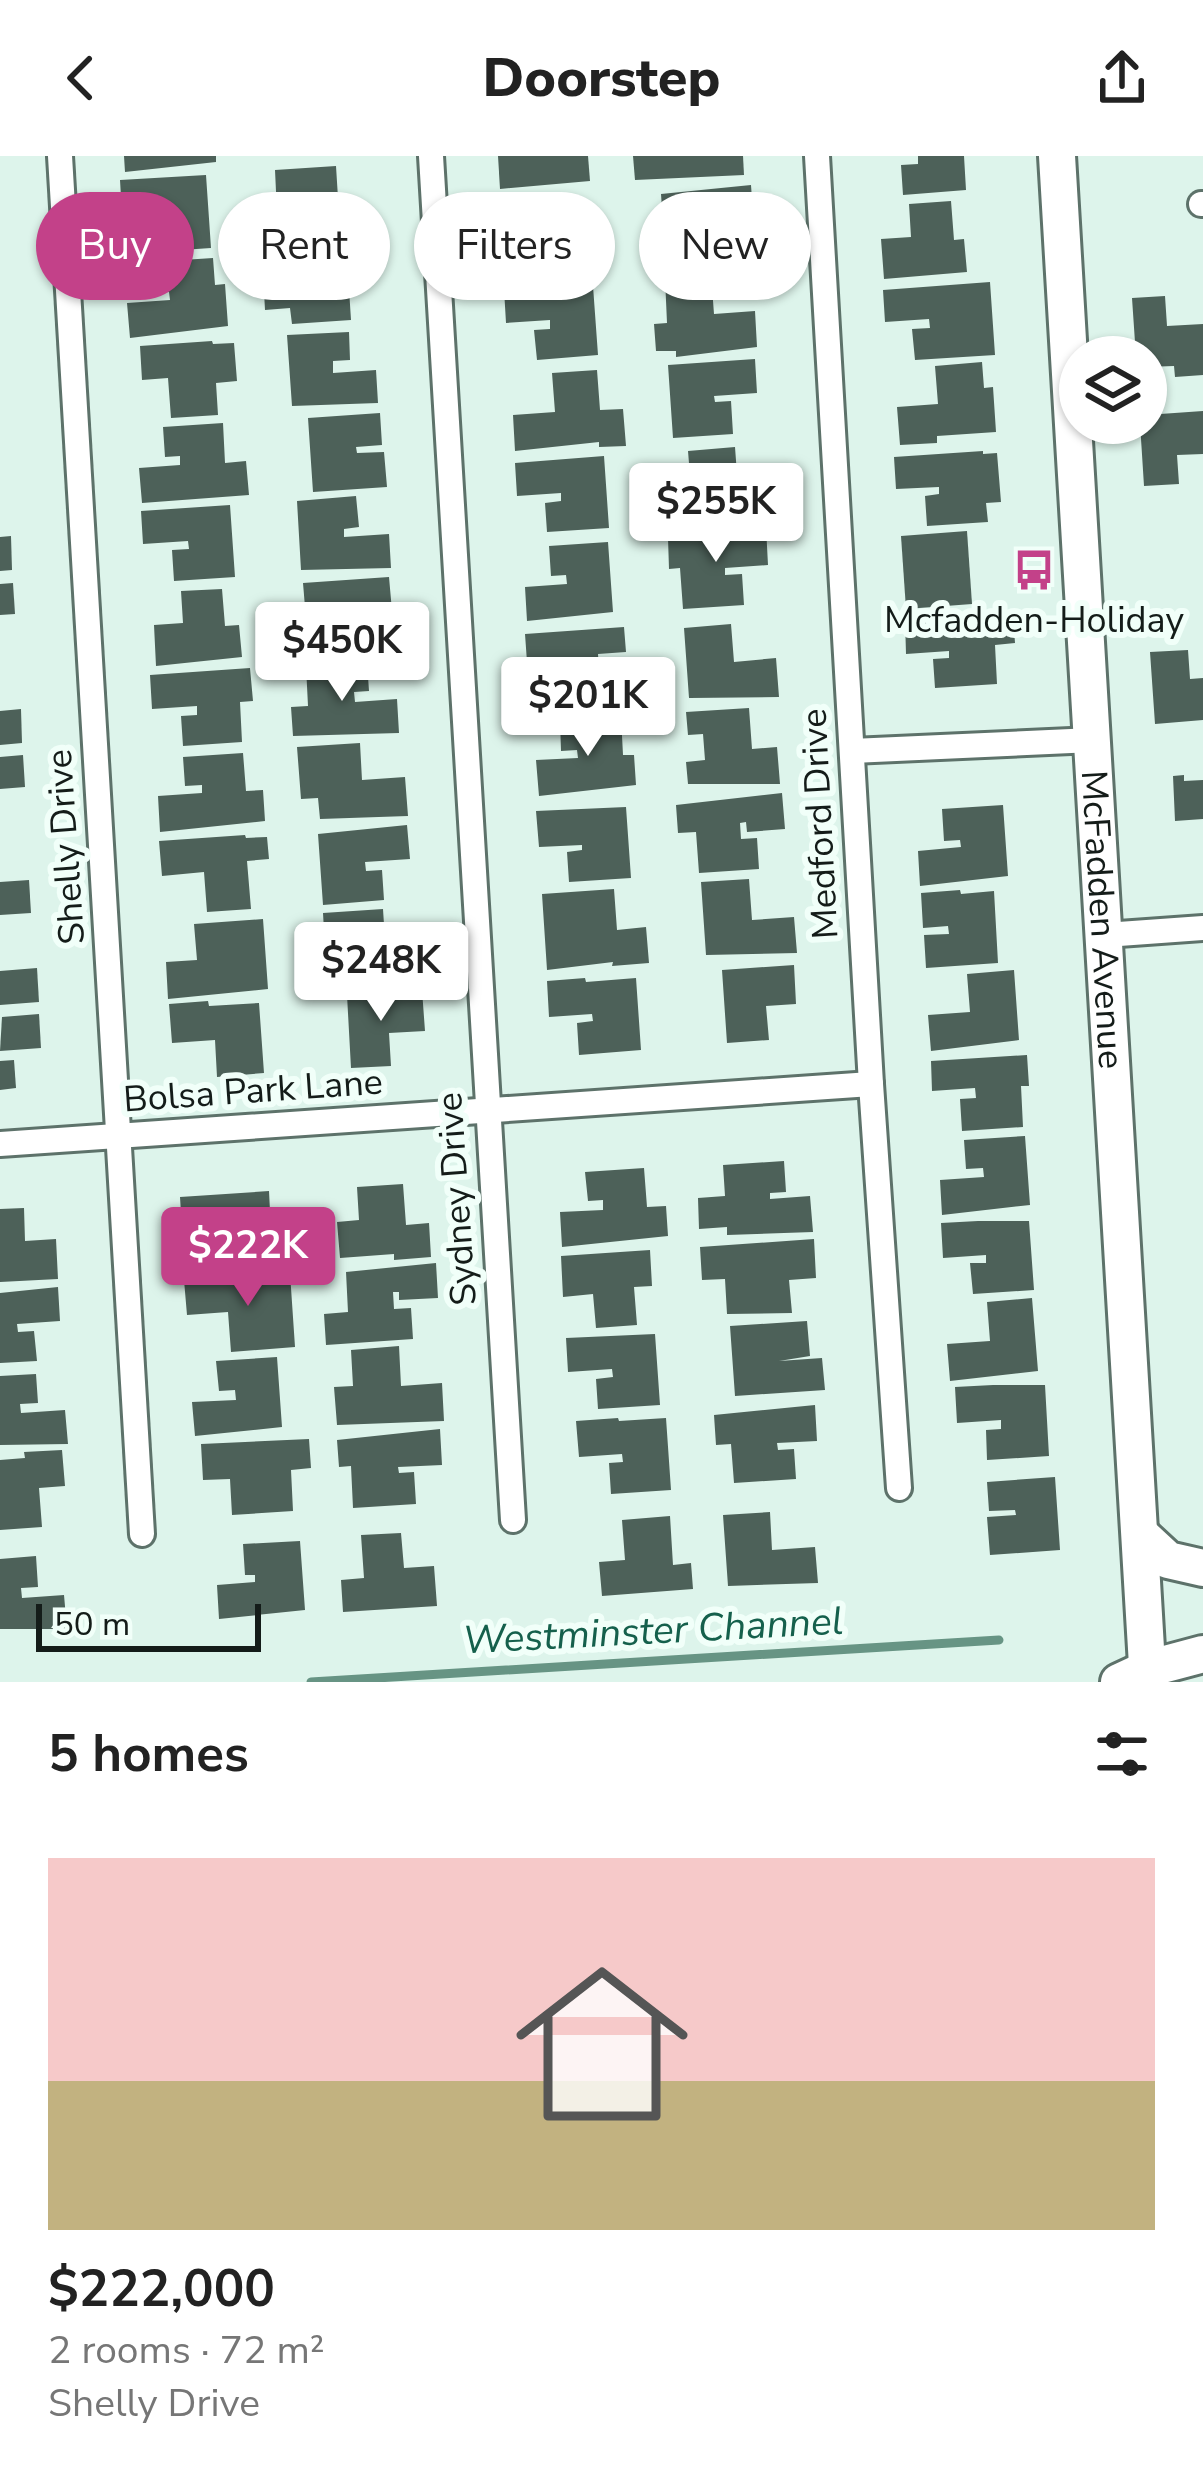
<!DOCTYPE html>
<html lang="en">
<head>
<meta charset="utf-8">
<style>
	body { margin:0; font-family:"Nunito Sans",sans-serif; background:#f6f6f6; color:#222; height:100vh; display:flex; flex-direction:column; font-size:45px; white-space:nowrap }
	* { box-sizing:border-box; margin:0 }
	p { font-size:39px; color:#767676 }
	.icon { flex:none; width:66px; height:66px; fill:none; stroke:currentColor; stroke-width:2; stroke-linecap:round; stroke-linejoin:round }
	.map { position:relative; height:1526px; overflow:hidden }
	.drawer { display:flex; flex-direction:column; background:#fff; flex:1 }
	.drawer>* { flex:none }
	.top-card { position:absolute; left:36px; top:36px; width:1131px; height:108px; display:flex; gap:24px }
	.fabs { position:absolute; left:1059px; top:180px; display:grid; gap:24px }
	.fabs a { display:grid; place-items:center; width:108px; height:108px; border-radius:50%; background:#fff; box-shadow:0 3px 9px #0004; font-size:60px }
	.scale { position:absolute; left:36px; bottom:30px; width:225px; box-sizing:border-box; padding-left:12px; border:6px solid #141c19; border-top:0; font-size:33px; line-height:42px; white-space:nowrap; color:#141c19; -webkit-text-stroke:9px #f1fff9; paint-order:stroke }
	.price { position:absolute; translate:-50% -102px; padding:0 27px; border-radius:12px; background:#fff; color:#222; font-size:39px; line-height:78px; filter:drop-shadow(0 3px 6px #0008) }
	.price::after { content:''; position:absolute; left:50%; top:72px; width:36px; height:27px; margin-left:-18px; background:inherit; clip-path:polygon(0 0,100% 0,50% 100%) }
	.price.selected { background:#c34189; color:#fff }
	ul { padding:0; list-style:none }
	li { display:grid; align-content:center; gap:24px; height:636px; padding:0 48px }
	li span { display:grid; place-items:center; height:372px; border-radius:0px; color:#555 }
	li>.icon { margin-inline-start:auto }
	span .icon { width:216px; height:216px; fill:#fffc; stroke-width:1 }
	li b { font-size:51px }
	h2 { display:flex; justify-content:space-between; align-items:center; height:144px; padding:0 48px; font-size:51px }
	.tag { padding:0 42px; border-radius:54px; background:#fff; box-shadow:0 3px 9px #0004; font-size:42px; line-height:108px }
	.tag.selected { background:#c34189; color:#fff }
	header { display:flex; justify-content:space-between; align-items:center; height:156px; padding:0 48px; background:#fff; font-size:54px; font-weight:800 }
	.map>svg:first-child { display:block }
</style>
</head>
<body>
<header><svg class="icon" aria-label="back" viewBox="0 0 24 24"><path d="M15 5l-7 7 7 7"/></svg>Doorstep<svg class="icon" aria-label="share" viewBox="0 0 24 24"><path d="M12 15V3M7 8l5-5 5 5M5 13v7h14v-7"/></svg></header>
<div class="map">
<svg width="1203" height="1526" viewBox="0 0 1203 1526">
	<rect width="100%" height="100%" fill="#ddf4eb"/>
	<g fill="none" stroke-linecap="round" stroke-linejoin="round">
		<polyline stroke="#679484" stroke-width="9" points="311,1526 999,1484"/>
	</g>
	<g fill="#4d6159">
		<polygon points="124,0 216,0 216,6 125,16"/>
		<polygon points="498,0 588,0 590,25 500,33"/>
		<polygon points="633,0 743,0 744,19 635,24"/>
		<polygon points="918,0 964,0 966,34 903,39 901,9 918,8"/>
		<polygon points="336,10 338,42 322,43 323,51 367,48 370,83 260,84 258,58 277,57 275,14"/>
		<polygon points="206,19 211,92 167,95 165,55 122,58 120,24"/>
		<polygon points="751,29 754,72 746,73 748,105 666,111 661,38"/>
		<polygon points="569,42 572,81 594,79 596,111 503,121 500,80 529,78 527,45"/>
		<polygon points="951,45 954,84 964,83 967,116 884,123 881,83 911,81 909,48"/>
		<polygon points="373,90 376,123 333,126 333,134 349,133 351,164 292,168 290,152 265,154 262,97"/>
		<polygon points="213,102 215,129 225,128 228,170 130,182 127,147 170,144 169,136 154,137 152,106"/>
		<polygon points="711,118 714,158 755,155 757,191 676,201 676,195 656,195 654,168 667,167 665,122"/>
		<polygon points="990,126 995,199 915,204 912,173 930,172 929,163 885,166 883,134"/>
		<polygon points="546,130 593,130 598,199 537,204 534,174 550,173 550,164 506,167 504,133"/>
		<polygon points="1165,140 1167,170 1203,168 1203,219 1175,221 1174,210 1146,211 1146,201 1136,201 1132,142"/>
		<polygon points="349,176 350,204 333,205 333,217 376,214 378,247 292,250 287,179"/>
		<polygon points="212,185 213,188 234,187 237,225 216,227 218,259 171,262 168,222 142,224 140,190"/>
		<polygon points="755,203 757,237 714,240 715,246 731,245 733,278 673,282 668,209"/>
		<polygon points="982,206 984,232 993,231 996,276 937,280 937,287 900,289 897,251 938,248 935,210"/>
		<polygon points="597,214 600,254 623,253 626,290 599,291 599,286 515,295 513,259 555,256 552,217"/>
		<polygon points="1203,255 1203,298 1177,299 1179,328 1144,330 1140,267 1146,267 1146,259"/>
		<polygon points="380,257 382,289 356,291 357,297 384,296 387,331 313,336 308,262"/>
		<polygon points="223,267 225,307 246,305 249,339 142,347 139,312 180,309 180,300 165,301 163,271"/>
		<polygon points="735,291 738,332 764,330 767,366 693,368 693,361 679,361 677,333 691,332 688,295"/>
		<polygon points="983,295 983,298 997,297 1001,346 986,347 988,366 927,370 925,340 939,338 939,331 896,333 894,301"/>
		<polygon points="604,300 609,372 547,376 545,347 561,345 561,337 517,340 515,307"/>
		<polygon points="356,340 359,371 344,373 344,381 389,378 391,412 301,414 297,345"/>
		<polygon points="230,349 235,421 174,425 172,394 189,393 188,385 143,388 141,355"/>
		<polygon points="766,371 768,409 725,412 725,419 742,418 744,449 683,453 680,412 669,413 668,382"/>
		<polygon points="967,375 972,448 906,453 901,380"/>
		<polygon points="11,380 12,414 0,415 0,381"/>
		<polygon points="608,386 613,456 527,465 525,431 567,428 566,419 551,420 549,390"/>
		<polygon points="389,421 392,455 351,458 354,496 309,499 303,427"/>
		<polygon points="13,427 15,458 0,459 0,428"/>
		<polygon points="222,433 225,470 239,469 242,501 156,510 154,469 183,467 181,435"/>
		<polygon points="993,457 993,461 1013,459 1015,487 995,489 997,528 935,532 933,503 949,502 949,495 906,498 905,463"/>
		<polygon points="731,468 734,506 776,502 779,541 689,542 684,472"/>
		<polygon points="624,471 626,496 598,498 601,548 560,551 557,518 528,520 525,478"/>
		<polygon points="1188,494 1190,523 1203,522 1203,564 1155,568 1150,496"/>
		<polygon points="367,506 369,535 354,536 355,546 397,543 399,577 293,580 291,551 308,550 306,510"/>
		<polygon points="250,512 253,545 240,546 242,586 183,590 181,560 197,559 197,550 152,553 150,519"/>
		<polygon points="749,552 752,593 777,591 780,628 688,628 686,606 705,604 703,578 688,579 686,556"/>
		<polygon points="21,553 22,587 0,589 0,555"/>
		<polygon points="621,560 623,599 634,599 636,629 539,640 536,604 578,602 577,594 561,595 560,564"/>
		<polygon points="360,587 362,624 405,621 408,660 320,663 318,642 301,643 297,591"/>
		<polygon points="243,597 246,635 263,634 265,665 160,676 158,640 202,637 202,629 185,630 183,601"/>
		<polygon points="23,599 25,631 0,633 0,601"/>
		<polygon points="1184,619 1184,625 1203,624 1203,663 1175,665 1173,620"/>
		<polygon points="782,637 785,673 747,676 746,666 740,667 741,683 757,682 759,713 699,717 696,676 678,677 676,649"/>
		<polygon points="1003,649 1008,720 920,730 918,695 961,691 960,684 944,685 942,653"/>
		<polygon points="626,651 631,722 569,726 567,696 582,694 582,689 539,691 536,655"/>
		<polygon points="407,669 410,703 365,706 366,715 382,714 384,744 323,749 318,678"/>
		<polygon points="245,679 246,682 267,681 269,703 247,705 251,753 207,756 204,716 162,720 159,685"/>
		<polygon points="749,723 752,764 794,761 797,797 706,799 701,726"/>
		<polygon points="29,724 31,757 0,759 0,726"/>
		<polygon points="614,733 617,774 646,771 649,807 612,810 613,806 547,814 542,738"/>
		<polygon points="960,734 961,738 994,735 998,807 926,812 924,779 949,778 948,770 923,772 921,737"/>
		<polygon points="383,753 385,784 368,785 369,792 412,789 414,824 327,827 323,757"/>
		<polygon points="263,763 268,833 168,843 166,806 197,804 194,768"/>
		<polygon points="794,809 796,848 766,850 769,884 727,887 722,814"/>
		<polygon points="37,812 39,846 0,849 0,815"/>
		<polygon points="1014,814 1019,884 931,895 928,859 970,856 967,818"/>
		<polygon points="585,822 586,826 636,822 641,894 579,899 577,867 593,865 592,858 549,861 547,825"/>
		<polygon points="422,834 425,875 389,877 391,910 351,912 347,839"/>
		<polygon points="208,845 209,850 259,847 264,917 217,921 215,884 172,887 169,848"/>
		<polygon points="39,858 41,892 0,895 2,861"/>
		<polygon points="1027,899 1029,930 1021,930 1023,971 962,975 960,943 976,942 975,932 932,935 931,905"/>
		<polygon points="14,904 16,932 0,934 0,905"/>
		<polygon points="1025,980 1030,1049 942,1059 940,1024 984,1021 983,1012 966,1013 964,984"/>
		<polygon points="784,1005 786,1036 770,1037 770,1043 810,1040 813,1076 727,1079 727,1071 699,1073 698,1042 725,1040 723,1009"/>
		<polygon points="644,1012 647,1051 666,1050 668,1080 562,1091 560,1056 603,1054 603,1044 588,1045 585,1016"/>
		<polygon points="403,1028 406,1069 429,1067 431,1101 394,1104 394,1098 340,1102 337,1066 359,1064 357,1031"/>
		<polygon points="269,1035 271,1075 292,1073 292,1084 301,1083 302,1106 185,1117 183,1080 226,1078 225,1071 182,1073 180,1041"/>
		<polygon points="24,1052 25,1085 56,1083 58,1123 0,1126 0,1053"/>
		<polygon points="978,1065 1029,1065 1034,1134 973,1138 970,1107 986,1107 986,1099 943,1102 941,1067"/>
		<polygon points="814,1083 816,1122 789,1124 792,1157 727,1158 725,1123 702,1124 700,1091"/>
		<polygon points="650,1094 652,1130 634,1131 637,1169 596,1172 593,1138 563,1141 561,1100"/>
		<polygon points="436,1107 438,1142 399,1144 399,1136 393,1136 394,1153 411,1152 413,1183 326,1189 324,1158 348,1156 346,1116"/>
		<polygon points="290,1117 295,1191 231,1196 228,1156 187,1159 184,1124"/>
		<polygon points="58,1131 60,1165 17,1168 18,1176 34,1175 37,1205 0,1207 0,1137"/>
		<polygon points="1032,1142 1038,1215 950,1225 947,1188 990,1185 987,1146"/>
		<polygon points="807,1165 810,1200 779,1205 822,1202 825,1234 735,1240 730,1170"/>
		<polygon points="655,1178 660,1249 598,1253 596,1223 613,1221 612,1213 568,1216 566,1182"/>
		<polygon points="399,1190 401,1230 442,1227 444,1265 337,1269 334,1231 353,1230 351,1194"/>
		<polygon points="277,1201 282,1271 195,1280 192,1246 236,1244 235,1234 219,1235 216,1205"/>
		<polygon points="36,1218 38,1247 20,1248 21,1257 65,1254 68,1288 0,1289 0,1220"/>
		<polygon points="993,1229 1045,1229 1049,1300 987,1304 986,1274 1001,1273 1001,1264 957,1267 955,1231"/>
		<polygon points="815,1249 817,1285 777,1287 778,1294 794,1293 796,1323 734,1327 731,1288 716,1289 714,1259"/>
		<polygon points="618,1262 619,1265 666,1262 671,1334 611,1338 609,1307 623,1306 622,1298 579,1301 576,1265"/>
		<polygon points="440,1273 442,1309 398,1311 399,1317 414,1316 416,1348 353,1352 351,1310 339,1311 337,1284"/>
		<polygon points="309,1283 311,1312 291,1314 293,1355 232,1359 230,1323 203,1324 201,1288"/>
		<polygon points="62,1294 65,1330 39,1332 42,1371 0,1374 0,1304 25,1302 24,1296"/>
		<polygon points="1055,1321 1060,1394 990,1399 987,1361 1016,1359 1015,1354 989,1355 987,1326"/>
		<polygon points="770,1356 772,1394 815,1391 818,1427 728,1430 723,1359"/>
		<polygon points="670,1360 673,1409 691,1407 693,1433 602,1440 599,1406 625,1404 622,1364"/>
		<polygon points="401,1377 404,1412 434,1410 437,1450 343,1456 341,1424 364,1422 361,1379"/>
		<polygon points="300,1385 305,1454 219,1463 217,1429 255,1426 255,1419 245,1419 243,1388"/>
		<polygon points="36,1400 38,1431 21,1432 22,1442 64,1439 67,1473 0,1473 0,1403"/>
	</g>
	<g fill="none" stroke-linecap="round" stroke-linejoin="round">
		<g stroke="#5d726a" stroke-width="30">
			<g id="street">
				<polyline points="60,0 142,1378"/>
				<polyline points="431,0 513,1364"/>
				<polyline points="817,0 871,928 899,1332"/>
				<polyline points="1201,48 1203,48"/>
				<polyline points="852,595 1093,584"/>
				<polyline points="1105,779 1203,772"/>
				<polyline points="0,988 871,928"/>
			</g>
		</g>
		<g stroke="#5d726a" stroke-width="42">
			<g id="secondary">
				<path id="s1" d="M1057,0L1148,1526"/>
				<polyline points="1140,1378 1168,1404 1203,1412"/>
				<polyline points="1119,1526 1147,1513 1203,1498"/>
			</g>
		</g>
		<use href="#street" stroke="#fff" stroke-width="24"/>
		<use href="#secondary" stroke="#fff" stroke-width="36"/>
	</g>
	<defs>
		<g id="bus-bare" transform="scale(3.24)"><path d="M-5-6H5V4H4V6H2V4H-2V6H-4V4H-5ZM-3.5-4V0h7V-4ZM-3.5 1.2v1.5H-2V1.2ZM2 1.2v1.5H3.5V1.2Z" fill="#c34189" stroke="#f1fff9" stroke-width="2.5" paint-order="stroke"/></g>
	</defs>
	<g fill-rule="evenodd">
		<use href="#bus-bare" x="1034" y="414"/>
	</g>
	<g text-anchor="middle" dominant-baseline="central" stroke-width="12" stroke-linejoin="round" paint-order="stroke">
		<g font-size="36" fill="#141c19" stroke="#f1fff9">
			<text x="1034" y="464">Mcfadden-Holiday</text>
		</g>
		<g font-size="36" fill="#141c19" stroke="#f1fff9">
			<text transform="translate(820 668) rotate(-93)">Medford Drive</text>
			<text transform="translate(66 691) rotate(-94)">Shelly Drive</text>
			<text stroke="none"><textPath href="#s1" startOffset="765">McFadden Avenue</textPath></text>
			<text transform="translate(253 935) rotate(-4)">Bolsa Park Lane</text>
			<text transform="translate(457 1043) rotate(-94)">Sydney Drive</text>
		</g>
		<g font-size="39" font-style="italic" fill="#15604c" stroke="#f1fff9">
			<text transform="translate(653 1475) rotate(-3)">Westminster Channel</text>
		</g>
	</g>
</svg>
<div class="fabs">
<a><svg class="icon" aria-label="layers" viewBox="0 0 24 24"><path d="M12 4l9 5-9 5-9-5zM3 14l9 5 9-5"/></svg></a>
</div>
<div class="scale">50 m</div>
<b class="price" style="left:716px;top:409px">$255K</b>
<b class="price" style="left:342px;top:548px">$450K</b>
<b class="price" style="left:588px;top:603px">$201K</b>
<b class="price" style="left:381px;top:868px">$248K</b>
<b class="price selected" style="left:248px;top:1153px">$222K</b>
<div class="top-card">
<a class="tag selected">Buy</a>
<a class="tag">Rent</a>
<a class="tag">Filters</a>
<a class="tag">New</a>
</div>
</div>
<section class="drawer">
<h2>5 homes<svg class="icon" aria-label="filters" viewBox="0 0 24 24"><path d="M4 7h16M4 17h16"/><circle cx="9" cy="7" r="2"/><circle cx="15" cy="17" r="2"/></svg></h2>
<ul>
<li><span style="background:linear-gradient(#f6c9c9 60%,#c2b280 0)"><svg class="icon" aria-label="home" viewBox="0 0 24 24"><path d="M3 11l9-7 9 7M6 9v11h12V9"/></svg></span><div><b>$222,000</b><p>2 rooms · 72 m²</p><p>Shelly Drive</p></div></li>
</ul>
</section>
</body>
</html>
